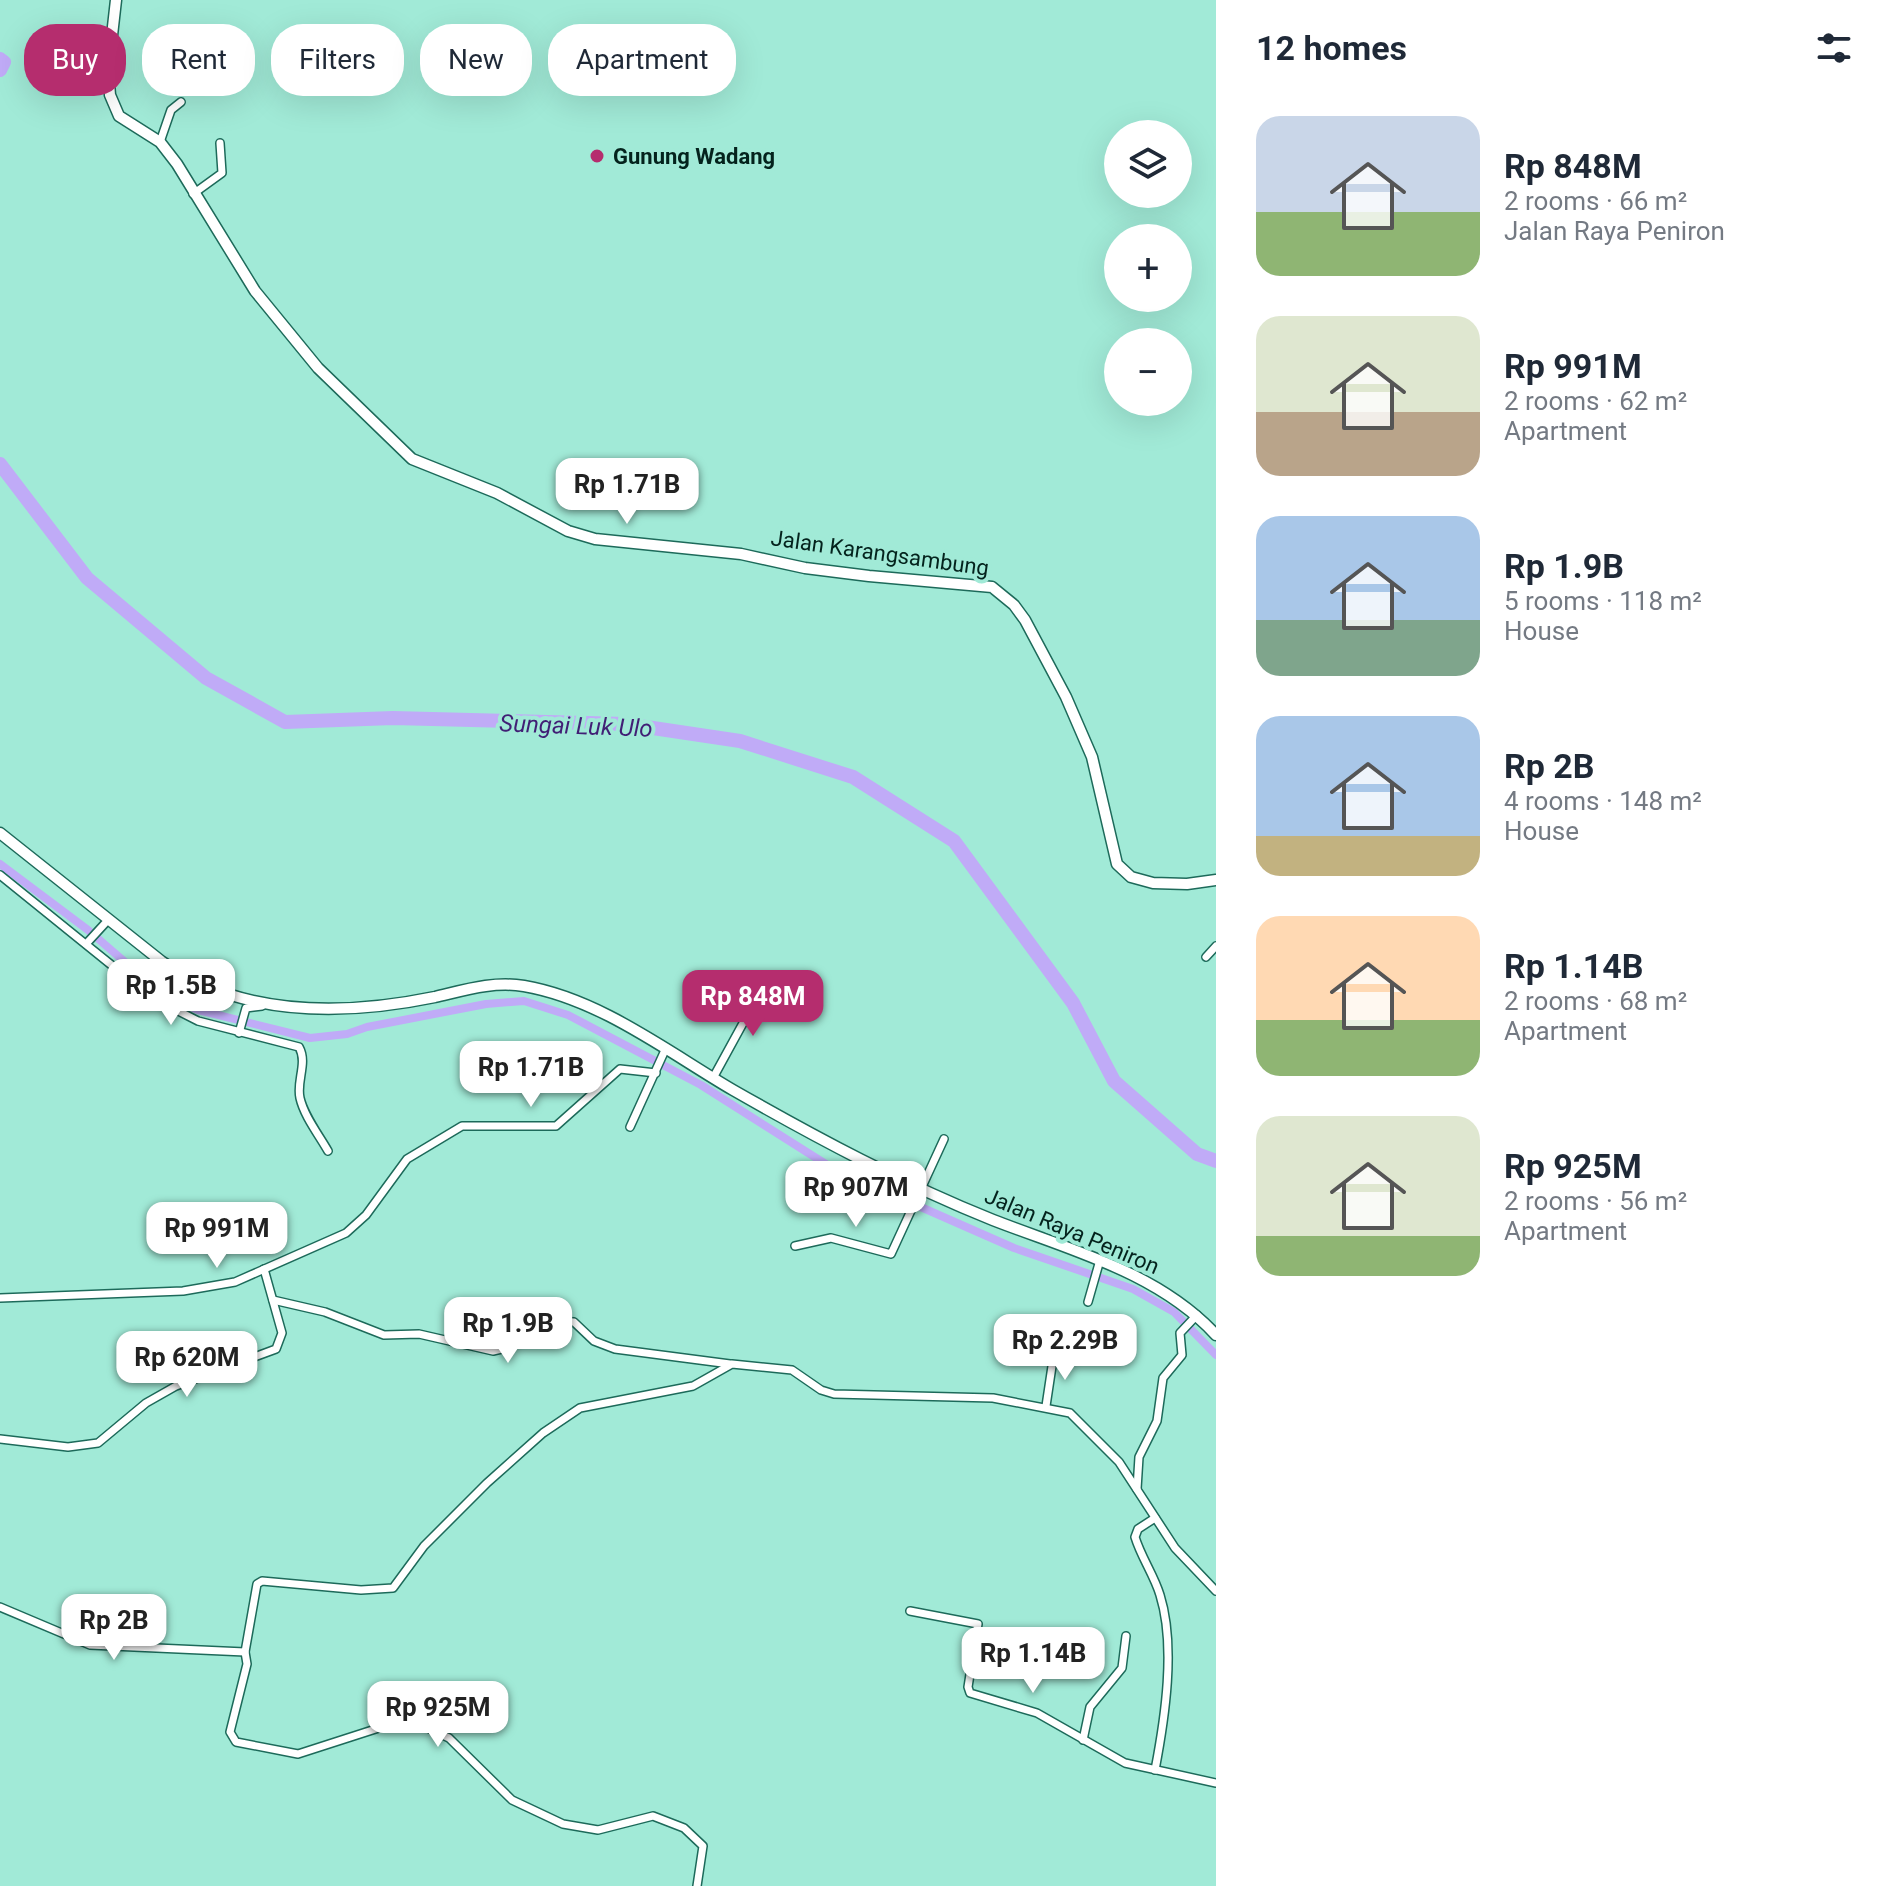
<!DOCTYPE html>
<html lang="en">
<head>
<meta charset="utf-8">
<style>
	body { margin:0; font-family:Roboto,sans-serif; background:#f6f6f7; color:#1f2937; height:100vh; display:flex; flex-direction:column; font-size:30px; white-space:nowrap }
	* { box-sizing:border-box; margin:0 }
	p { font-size:26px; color:#747a83 }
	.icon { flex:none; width:44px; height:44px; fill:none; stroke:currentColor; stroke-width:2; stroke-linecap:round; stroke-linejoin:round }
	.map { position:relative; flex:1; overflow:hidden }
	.side { display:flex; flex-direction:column; background:#fff; width:680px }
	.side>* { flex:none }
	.top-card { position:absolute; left:24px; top:24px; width:760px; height:72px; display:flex; gap:16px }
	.buttons { position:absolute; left:1104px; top:120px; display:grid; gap:16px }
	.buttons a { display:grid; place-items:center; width:88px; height:88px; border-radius:50%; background:#fff; box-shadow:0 8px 32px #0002; font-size:40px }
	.price { position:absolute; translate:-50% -68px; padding:0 18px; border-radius:16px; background:#fff; color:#222; font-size:26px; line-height:52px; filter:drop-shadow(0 2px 4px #0008) }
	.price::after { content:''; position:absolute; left:50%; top:48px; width:24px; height:18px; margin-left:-12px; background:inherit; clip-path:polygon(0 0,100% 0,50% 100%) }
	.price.on { background:#b52d6e; color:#fff }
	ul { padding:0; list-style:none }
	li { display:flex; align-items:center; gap:24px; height:200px; padding:0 40px }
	li span { display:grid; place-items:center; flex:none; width:224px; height:160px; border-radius:24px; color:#555 }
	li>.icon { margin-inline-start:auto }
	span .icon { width:96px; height:96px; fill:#fffc; stroke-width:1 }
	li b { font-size:34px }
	h2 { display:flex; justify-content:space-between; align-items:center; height:96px; padding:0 40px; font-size:34px }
	.chip { padding:0 28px; border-radius:32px; background:#fff; box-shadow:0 8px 32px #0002; font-size:28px; line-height:72px }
	.chip.on { background:#b52d6e; color:#fff }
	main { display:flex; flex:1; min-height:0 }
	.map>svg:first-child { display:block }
</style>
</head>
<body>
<main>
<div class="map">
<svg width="1216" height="1886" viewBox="0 0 1216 1886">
	<rect width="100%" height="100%" fill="#a1ead7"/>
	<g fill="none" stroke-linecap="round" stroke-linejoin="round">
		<polyline stroke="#c0abf7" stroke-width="8" points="0,864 88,930 162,994 198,1010 310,1038 347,1034 367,1027 486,1004 524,1001 568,1015 701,1085 832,1168 1014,1248 1133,1289 1174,1312 1216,1355"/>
		<g stroke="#c0abf7" stroke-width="14">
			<polyline points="0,59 4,62 0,70"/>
			<polyline points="0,464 87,578 206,678 285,722 393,718 626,724 740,741 853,777 954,841 1073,1003 1114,1081 1197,1154 1216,1161"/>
		</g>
		<g stroke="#1d6a5a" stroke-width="10">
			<g id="minor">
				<polyline points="160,142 171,110 181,102"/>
				<polyline points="193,194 222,173 220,143"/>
				<path d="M0,875L151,997L198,1021L299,1047C308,1063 296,1081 300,1098C304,1116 319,1135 328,1151"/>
				<polyline points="86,944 109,919"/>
				<polyline points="1206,957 1216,946"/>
				<polyline points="239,1033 246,1008 262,1006"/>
				<polyline points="713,1078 765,983"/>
				<polyline points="630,1127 666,1048"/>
				<polyline points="795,1246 831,1238 891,1254 944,1139"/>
				<polyline points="0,1298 183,1291 235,1282 346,1233 366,1215 407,1159 462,1126 556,1126 620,1069 656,1073"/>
				<polyline points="273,1300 325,1312 384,1335 419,1334 493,1351 511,1347 522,1325 537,1320 574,1322 594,1341 615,1349 730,1364"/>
				<polyline points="1088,1302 1100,1260"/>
				<polyline points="1046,1406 1054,1353"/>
				<polyline points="0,1439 68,1447 98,1443 146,1403 176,1386 276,1349 282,1333 264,1269"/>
				<polyline points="1137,1489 1139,1457 1157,1421 1163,1378 1182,1355 1180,1333 1197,1315"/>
				<path d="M1155,1518L1138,1529L1135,1537C1141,1557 1154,1575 1160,1595C1176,1646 1165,1718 1155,1770"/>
				<polyline points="0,1607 90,1645 245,1652"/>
				<polyline points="910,1611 978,1624 968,1687 970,1693 1037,1713 1125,1763 1216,1783"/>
				<polyline points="1083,1740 1090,1707 1122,1668 1126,1636"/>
				<polyline points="697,1886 703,1846 684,1828 653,1816 598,1830 563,1824 512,1800 449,1738 428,1728 388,1725 298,1754 236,1742 230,1732 247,1664 245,1652 257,1584 262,1581 361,1590 393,1588 424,1546 487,1483 543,1433 580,1408 693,1386 732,1364 792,1370 821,1390 834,1394 993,1398 1070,1413 1119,1462 1175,1548 1216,1591"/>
			</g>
		</g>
		<g stroke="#1d6a5a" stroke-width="13">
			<g id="secondary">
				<polyline points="116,0 108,71 110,95 119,116 160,142 177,164 255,291 318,368 412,459 497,493 568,531 595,539 741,554 805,568 869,576 992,587 1014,605 1025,620 1066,697 1092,757 1117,864 1131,877 1153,883 1187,884 1216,880"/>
				<path d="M0,833L161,961C241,1017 343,1016 435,997C465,990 493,981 524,986C600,999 668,1052 733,1090C817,1138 903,1184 993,1220C1070,1250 1158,1272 1216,1335"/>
			</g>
		</g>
		<use href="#minor" stroke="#fff" stroke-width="7"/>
		<use href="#secondary" stroke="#fff" stroke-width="10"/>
	</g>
	<circle fill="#b52d6e" stroke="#a1ead7" stroke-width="3" cx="597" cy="156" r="8"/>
	<g text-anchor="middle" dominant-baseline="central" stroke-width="8" stroke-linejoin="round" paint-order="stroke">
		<g font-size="22" font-weight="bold" fill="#04231d" stroke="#a1ead7" text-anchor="start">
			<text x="613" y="156">Gunung Wadang</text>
		</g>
		<g font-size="22" fill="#04231d" stroke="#a1ead7">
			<text transform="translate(880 553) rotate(8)">Jalan Karangsambung</text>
			<text transform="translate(1072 1231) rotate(23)">Jalan Raya Peniron</text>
		</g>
		<g font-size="24" font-style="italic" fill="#411f75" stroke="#a1ead7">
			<text transform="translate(576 726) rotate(2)">Sungai Luk Ulo</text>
		</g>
	</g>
</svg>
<div class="buttons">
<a><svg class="icon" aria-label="layers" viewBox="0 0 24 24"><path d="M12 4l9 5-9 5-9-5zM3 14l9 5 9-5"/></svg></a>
<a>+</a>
<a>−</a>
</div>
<b class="price" style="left:627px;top:526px">Rp 1.71B</b>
<b class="price" style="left:171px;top:1027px">Rp 1.5B</b>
<b class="price on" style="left:753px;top:1038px">Rp 848M</b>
<b class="price" style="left:531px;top:1109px">Rp 1.71B</b>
<b class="price" style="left:856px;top:1229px">Rp 907M</b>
<b class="price" style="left:217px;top:1270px">Rp 991M</b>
<b class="price" style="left:508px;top:1365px">Rp 1.9B</b>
<b class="price" style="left:1065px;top:1382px">Rp 2.29B</b>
<b class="price" style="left:187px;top:1399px">Rp 620M</b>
<b class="price" style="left:114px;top:1662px">Rp 2B</b>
<b class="price" style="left:1033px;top:1695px">Rp 1.14B</b>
<b class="price" style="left:438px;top:1749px">Rp 925M</b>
<div class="top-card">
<a class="chip on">Buy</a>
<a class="chip">Rent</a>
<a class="chip">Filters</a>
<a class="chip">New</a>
<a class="chip">Apartment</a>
</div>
</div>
<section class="side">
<h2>12 homes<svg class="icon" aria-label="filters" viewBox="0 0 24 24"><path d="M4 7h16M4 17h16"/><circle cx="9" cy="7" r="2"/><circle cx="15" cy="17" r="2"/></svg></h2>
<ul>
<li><span style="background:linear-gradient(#c9d6e8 60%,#8fb573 0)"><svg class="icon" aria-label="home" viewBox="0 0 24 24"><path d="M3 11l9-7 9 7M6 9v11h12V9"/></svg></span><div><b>Rp 848M</b><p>2 rooms · 66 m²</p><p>Jalan Raya Peniron</p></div></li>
<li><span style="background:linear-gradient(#dfe7d0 60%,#b9a48a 0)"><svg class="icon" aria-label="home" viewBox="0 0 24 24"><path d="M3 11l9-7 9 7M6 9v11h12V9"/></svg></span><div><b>Rp 991M</b><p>2 rooms · 62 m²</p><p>Apartment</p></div></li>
<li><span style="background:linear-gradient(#a9c7e8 65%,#7fa58c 0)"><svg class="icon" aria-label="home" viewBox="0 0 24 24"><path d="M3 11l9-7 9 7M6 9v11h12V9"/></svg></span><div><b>Rp 1.9B</b><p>5 rooms · 118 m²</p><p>House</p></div></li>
<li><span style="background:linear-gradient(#a9c7e8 75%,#c2b280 0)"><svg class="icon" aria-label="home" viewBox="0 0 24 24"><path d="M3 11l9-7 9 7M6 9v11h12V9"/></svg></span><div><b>Rp 2B</b><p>4 rooms · 148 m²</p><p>House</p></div></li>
<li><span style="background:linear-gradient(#ffd9b3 65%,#8fb573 0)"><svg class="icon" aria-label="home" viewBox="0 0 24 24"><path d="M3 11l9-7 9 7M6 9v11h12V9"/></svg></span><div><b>Rp 1.14B</b><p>2 rooms · 68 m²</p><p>Apartment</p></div></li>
<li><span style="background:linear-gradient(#dfe7d0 75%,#8fb573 0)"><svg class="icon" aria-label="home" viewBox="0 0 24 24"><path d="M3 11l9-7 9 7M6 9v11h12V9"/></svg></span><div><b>Rp 925M</b><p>2 rooms · 56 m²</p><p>Apartment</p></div></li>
</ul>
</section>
</main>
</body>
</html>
